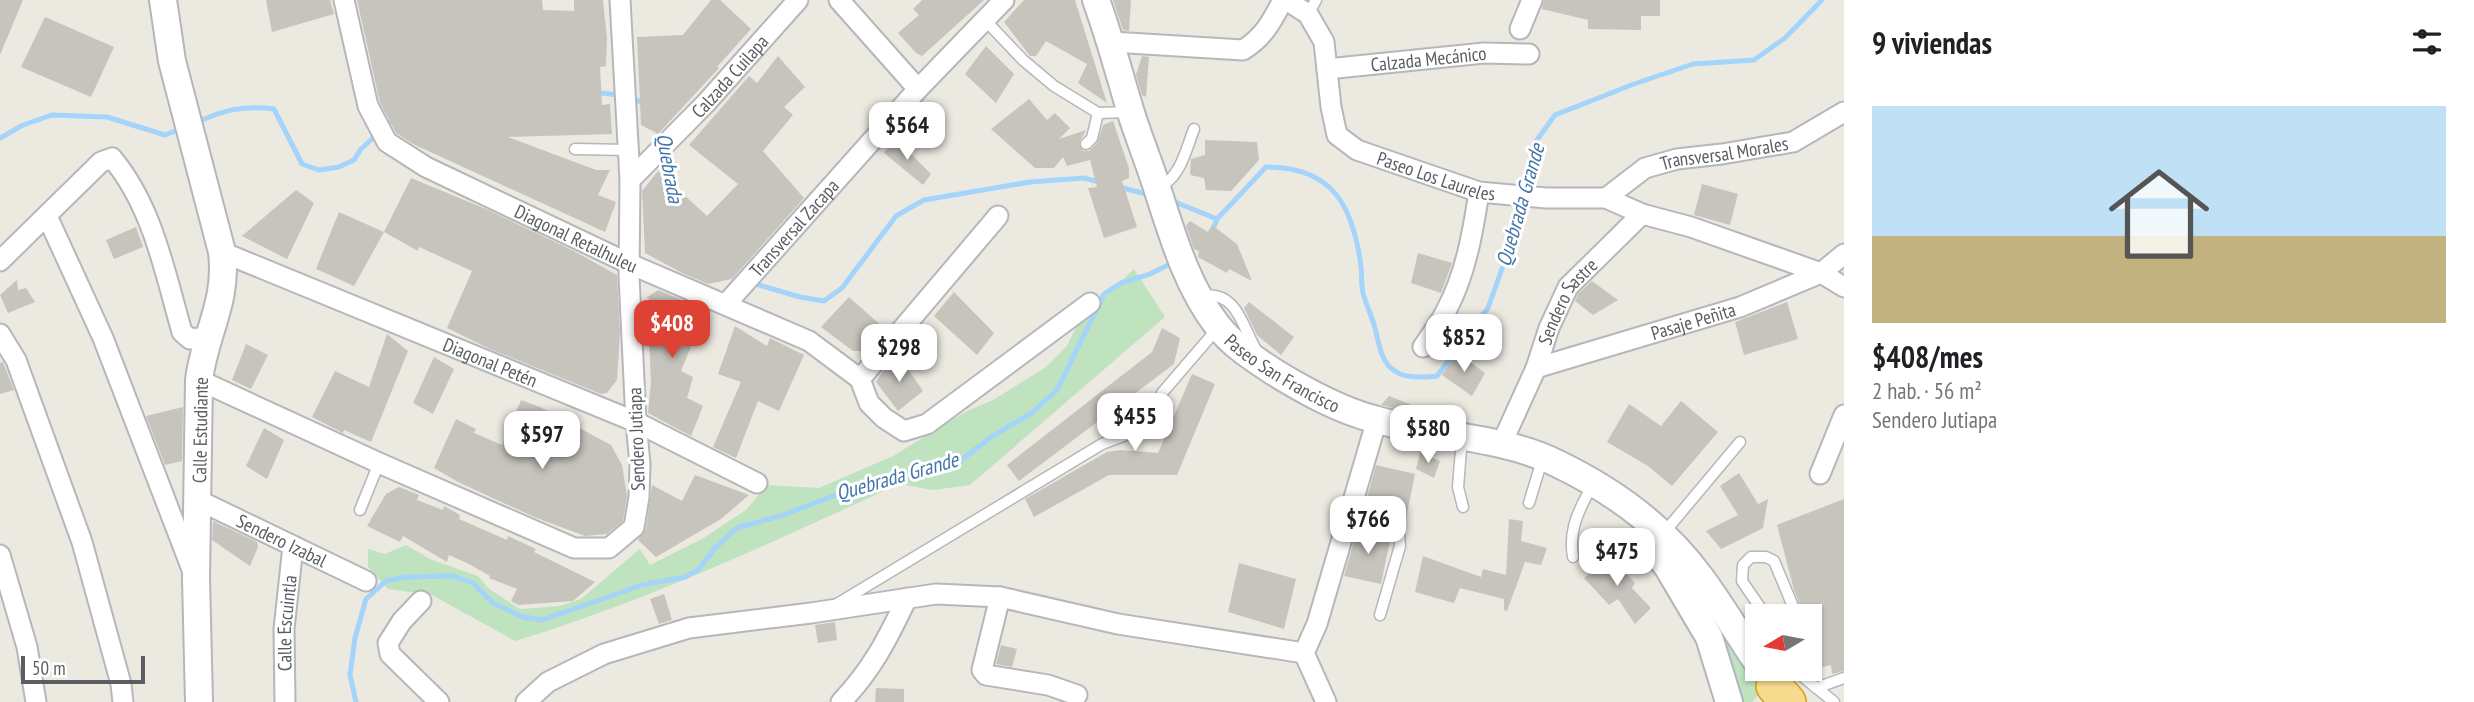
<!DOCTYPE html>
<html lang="es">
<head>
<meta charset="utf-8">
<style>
	body { margin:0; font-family:"PT Sans Narrow",sans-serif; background:#f6f6f6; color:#202124; height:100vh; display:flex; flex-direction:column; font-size:26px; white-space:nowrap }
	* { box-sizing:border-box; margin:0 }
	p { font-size:23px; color:#757577 }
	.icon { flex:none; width:38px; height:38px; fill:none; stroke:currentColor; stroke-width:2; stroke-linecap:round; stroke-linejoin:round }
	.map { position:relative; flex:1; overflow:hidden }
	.details { display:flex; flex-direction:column; background:#fff; width:630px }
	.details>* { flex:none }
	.needle { width:46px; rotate:260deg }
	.buttons { position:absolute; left:1745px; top:604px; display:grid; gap:14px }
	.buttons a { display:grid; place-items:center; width:77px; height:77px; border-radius:0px; background:#fff; box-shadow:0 2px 5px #0004; font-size:35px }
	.scale { position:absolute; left:21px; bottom:18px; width:124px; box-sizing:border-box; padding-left:7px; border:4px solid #5a5d61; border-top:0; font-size:19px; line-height:24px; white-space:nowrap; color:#5a5d61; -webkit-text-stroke:5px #fff; paint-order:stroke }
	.price { position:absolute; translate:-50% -60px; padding:0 16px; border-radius:14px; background:#fff; color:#222; font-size:23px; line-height:46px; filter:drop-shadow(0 2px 4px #0008) }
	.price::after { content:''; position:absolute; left:50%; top:42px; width:21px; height:16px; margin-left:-10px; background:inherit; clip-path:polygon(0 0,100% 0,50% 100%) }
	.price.current { background:#dd4235; color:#fff }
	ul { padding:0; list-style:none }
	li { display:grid; align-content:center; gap:14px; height:371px; padding:0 28px }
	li+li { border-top:2px solid #e0e0e0 }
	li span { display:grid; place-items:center; height:217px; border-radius:0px; color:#555 }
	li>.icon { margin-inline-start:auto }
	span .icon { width:126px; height:126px; fill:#fffc; stroke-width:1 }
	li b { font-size:30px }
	h2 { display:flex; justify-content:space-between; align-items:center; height:84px; padding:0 28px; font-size:30px }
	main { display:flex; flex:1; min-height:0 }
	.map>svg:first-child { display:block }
</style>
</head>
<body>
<main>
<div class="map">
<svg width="1844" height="702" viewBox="0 0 1844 702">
	<rect width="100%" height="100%" fill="#ece9e1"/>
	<g fill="#bfe2bf">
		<path d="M1134,269L1165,317L970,485L933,490L899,484C773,542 647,601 515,641L432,595L388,589L368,567V549L385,554L406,545L432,560L478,576L489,589L520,609L560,606L581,599L640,549L650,565L702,539L746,510L767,485L819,488L893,456L967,411L993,400L1046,367L1067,346L1079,321Z"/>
		<polygon points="1715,615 1764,689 1752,702 1740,702 1709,616"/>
	</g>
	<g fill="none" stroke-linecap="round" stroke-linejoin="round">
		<g stroke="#a4d4f9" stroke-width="5">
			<path d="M594,92C611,95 631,94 645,105"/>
			<path d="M196,123C222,110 245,105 274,109L302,164L319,170L339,167L354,160L361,149L394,119"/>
			<polyline points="0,138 23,125 52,115 107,117 165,135 180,129"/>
			<polyline points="670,148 674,190"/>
			<polyline points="1119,187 1150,195"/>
			<polyline points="1524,190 1534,144 1555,115 1634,84 1693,64 1754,60 1785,38 1822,0"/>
			<polyline points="1170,200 1217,219"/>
			<path d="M1212,232L1217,219L1266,167C1333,167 1353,206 1361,266C1362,275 1361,284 1363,293C1366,305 1372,316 1375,328C1378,340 1381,360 1391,368C1404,380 1421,377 1437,376L1488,308L1515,232L1522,200"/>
			<polyline points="752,283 800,297 824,301 842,288 896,216 924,200 1030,182 1084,178 1099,182"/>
			<polyline points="356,702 350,675 355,638 366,599 386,581 406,577 453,576 473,583 493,603 523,617 542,620 642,585 685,577 698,570 715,548 737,528 783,515 867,483 959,462 991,437 1033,412 1057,390 1104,294 1121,283 1150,274 1176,261"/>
		</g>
	</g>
	<g fill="#c7c4be">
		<polygon points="0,0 23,0 0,55"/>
		<polygon points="266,0 330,0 334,14 272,32"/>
		<polygon points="357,0 542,0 543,10 574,11 574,0 603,0 607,38 606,66 600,67 602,105 610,104 612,134 508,137 596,170 610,170 598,195 616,202 605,232 413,144 396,133 380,103"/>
		<polygon points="711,0 720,0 751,29 717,67 719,68 658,134 641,125 637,37 683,35"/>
		<polygon points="922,0 984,0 922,56 916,53 898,33 919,15 913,9"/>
		<polygon points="1024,0 1075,0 1107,103 1078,83 1087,64 1046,41 1036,56 1030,56 1004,22"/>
		<polygon points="1113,0 1131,0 1129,31 1123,30"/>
		<polygon points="1544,0 1660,0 1660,16 1641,16 1641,30 1588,29 1588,20 1542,9"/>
		<polygon points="45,17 114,47 91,97 21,67"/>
		<polygon points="986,46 1014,74 996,103 965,74"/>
		<polygon points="778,56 805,87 784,107 793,115 763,151 804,198 732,279 708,284 682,273 645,253 642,191 658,171 707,216 738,184 689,145 749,76 757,83"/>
		<polygon points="1142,56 1149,57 1146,97 1142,95 1136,75"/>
		<polygon points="1029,99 1047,120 1055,113 1070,128 1059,139 1086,130 1079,143 1083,151 1089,151 1097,143 1103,125 1113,121 1129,168 1129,178 1122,181 1137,227 1104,238 1088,188 1097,187 1090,160 1067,166 1063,157 1054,168 1035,168 991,129"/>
		<polygon points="895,138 931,174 923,185 884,153"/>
		<polygon points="1205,140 1257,142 1259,160 1231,191 1206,190 1204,178 1190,175 1191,159 1205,155"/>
		<polygon points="411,178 486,209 572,250 617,275 620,334 617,380 607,393 601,394 490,349 447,328 472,271 419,247 418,251 384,232"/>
		<polygon points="1702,184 1738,194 1730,225 1694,215"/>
		<polygon points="296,190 314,203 287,259 242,236"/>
		<polygon points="339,212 384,232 354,286 316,269"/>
		<polygon points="1190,221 1208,232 1212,225 1237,244 1252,281 1229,269 1227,273 1198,257 1199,251 1194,249 1186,226"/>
		<polygon points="136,227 143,247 114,259 106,240"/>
		<polygon points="1418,253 1452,263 1441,293 1411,283"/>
		<polygon points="17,280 18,290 26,288 35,302 8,313 0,295"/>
		<polygon points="1592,281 1618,300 1593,315 1575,301 1578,294"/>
		<polygon points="658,290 706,310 681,371 693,377 687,398 703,406 691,436 648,413 651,383 648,316 649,298 646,298"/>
		<polygon points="954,292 994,333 977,355 934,316"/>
		<polygon points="849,297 886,330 865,351 853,351 821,327"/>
		<polygon points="1249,302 1294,337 1281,355 1257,335 1244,308"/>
		<polygon points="1787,302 1798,339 1744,355 1735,322"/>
		<polygon points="735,326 767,346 770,338 804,355 779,411 758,401 736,458 713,447 741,382 718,374"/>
		<polygon points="1162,328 1180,338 1174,364 1019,481 1007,465 1152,352"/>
		<polygon points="387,334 408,351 371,442 344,430 343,433 312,417 335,371 369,387"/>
		<polygon points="246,344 268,355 251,389 232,380"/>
		<polygon points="1457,352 1485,373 1472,396 1442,375"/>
		<polygon points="899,356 923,391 898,411 876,382 885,368"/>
		<polygon points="434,357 454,369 433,414 413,403"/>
		<polygon points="3,362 14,390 0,394 0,363"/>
		<polygon points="1192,374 1215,384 1177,475 1109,475 1034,517 1025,499 1107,452 1121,450 1158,453"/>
		<polygon points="1389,396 1414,406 1412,412 1381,405"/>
		<polygon points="521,400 540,407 611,445 622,465 627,496 623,521 607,534 585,536 534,517 458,482 434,468 456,419 476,429 474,433 502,445"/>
		<polygon points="1681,401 1718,432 1672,486 1648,466 1607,442 1629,404 1661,426"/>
		<polygon points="183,407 182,461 165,465 146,416"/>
		<polygon points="264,428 284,440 267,479 246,466"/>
		<polygon points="1420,453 1440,461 1434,478 1416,469"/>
		<polygon points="1376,465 1415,474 1406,518 1395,515 1394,521 1363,512"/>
		<polygon points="1739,473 1758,504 1768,499 1763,528 1721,549 1706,531 1738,515 1720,486"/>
		<polygon points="695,475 749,495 721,519 656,557 638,540 646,529 652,485 682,501"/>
		<polygon points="399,487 419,495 417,500 443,510 444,506 460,515 459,519 507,540 508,536 536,549 534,552 595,582 573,601 518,605 511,601 517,589 489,578 490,576 469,564 449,555 447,562 403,536 400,542 367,526 386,494"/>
		<polygon points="1844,499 1844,671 1832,674 1831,665 1815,669 1810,648 1810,616 1804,616 1794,590 1777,525"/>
		<polygon points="1509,519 1523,521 1521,541 1547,548 1541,565 1525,562 1507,611 1504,610 1504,599 1460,588 1454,603 1415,592 1423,556 1481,577 1483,569 1506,575"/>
		<polygon points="213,521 257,542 258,547 250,566 212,540"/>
		<polygon points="1358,527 1391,536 1381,584 1344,576"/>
		<polygon points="1609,556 1635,583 1632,588 1651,608 1635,624 1618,599 1609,605 1584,578"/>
		<polygon points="1239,563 1296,579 1284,629 1228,612"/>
		<polygon points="664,594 672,620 659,624 650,599"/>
		<polygon points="835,622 837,640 818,643 815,625"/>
		<polygon points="1001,645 1017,649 1012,667 996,664"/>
		<polygon points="876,688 904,689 904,702 875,702"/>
	</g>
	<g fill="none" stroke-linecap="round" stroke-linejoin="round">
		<g stroke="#b4b7bb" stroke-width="13">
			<g id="lane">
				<polyline points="1308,14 1316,0"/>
				<polyline points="985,20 1023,60 1054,86 1098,113 1130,112"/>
				<polyline points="1086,144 1092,138 1098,113"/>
				<polyline points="575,149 628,150"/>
				<path d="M1158,187C1180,180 1186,149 1194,129"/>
				<path d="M1200,296C1237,289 1242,326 1256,350"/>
				<polyline points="1462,437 1458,487 1463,507"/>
				<polyline points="1529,503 1539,470"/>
				<polyline points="360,510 379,463"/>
				<polyline points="1348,516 1395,529 1399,534 1400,546 1380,615"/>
				<polyline points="1663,534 1740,442"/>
				<path d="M1573,557C1569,533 1576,516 1587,495"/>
				<polyline points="837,604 1102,444 1152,425 1162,393 1211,336"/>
				<polyline points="1766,616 1742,581 1743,565 1751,557 1766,557 1774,561 1797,616"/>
				<polyline points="1792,668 1834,702"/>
				<polyline points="1816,688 1844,678"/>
			</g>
		</g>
		<g stroke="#b4b7bb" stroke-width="23">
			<g id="street">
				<path id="s1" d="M344,0L368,106L387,142L426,167L630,264L809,341L860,379L869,403L884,418L904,431L927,424L1090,303"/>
				<polyline points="839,0 918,89"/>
				<path id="s2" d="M1286,0L1308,14L1324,42L1331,107L1337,135L1357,150L1479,192L1546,198H1606L1642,214L1691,227L1821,273L1844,287"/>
				<polyline points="1520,29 1532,0"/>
				<path d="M1112,42L1243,50C1264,37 1272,21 1283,0"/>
				<path id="s3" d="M1327,69L1484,53L1529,54"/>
				<path id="s4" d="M630,180L706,103L798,0"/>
				<path id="s5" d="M1606,198L1645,168L1677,159L1722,154L1793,142L1844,112"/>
				<polyline points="47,216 103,338 193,572"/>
				<path id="s6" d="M222,252L636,422L757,483"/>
				<path d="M0,261L101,162L112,158C153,207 165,273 182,332L190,339L209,337"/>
				<path id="s7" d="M726,304L918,89L1004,0"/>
				<polyline points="0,334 16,360 82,542 121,684 123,702"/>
				<path d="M1423,347C1431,335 1441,322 1447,309C1466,273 1473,231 1479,192"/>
				<path id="s8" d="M1536,368L1740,307L1821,273L1844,254"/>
				<polyline points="860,379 998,216"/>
				<polyline points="199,380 379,463 574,548 609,548 634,527 639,497 640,464 636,422 629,276 630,180 620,0"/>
				<path id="s9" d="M1501,445L1536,368L1549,328L1568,287L1642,214"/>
				<polyline points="1820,474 1844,415"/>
				<path id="s10" d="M198,500L366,581"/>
				<polyline points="0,555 27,647 36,702"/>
				<polyline points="1000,597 982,670 986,675 1048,685 1077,695"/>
				<polyline points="421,601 402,621 388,643 390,654 439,702"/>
				<path id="s11" d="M285,702L284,629L293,546"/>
				<polyline points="526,702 548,682 604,654 689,628 811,613 936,594 1000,597 1118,624 1304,653"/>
				<path d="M841,702C872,670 888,638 907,598"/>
				<polyline points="1326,702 1304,653 1317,624 1373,433"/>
			</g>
		</g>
		<g stroke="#b3b6bb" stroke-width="30">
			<g id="secondary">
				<path d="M163,0L172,61L222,252C228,303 205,332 199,380L196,579L199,702"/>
				<path id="s12" d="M1096,0C1110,38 1120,77 1132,116C1140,141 1150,165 1158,191C1173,237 1187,286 1217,325C1231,344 1254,359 1274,372C1305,391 1339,410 1374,419C1431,436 1500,436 1554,462C1611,489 1664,527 1701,578C1721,605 1738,634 1757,662"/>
				<polyline points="1646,540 1667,566 1709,637 1729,702"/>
			</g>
		</g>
		<g stroke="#de9d0e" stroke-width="38">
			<polyline id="highway" points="1774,686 1788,702"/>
		</g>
		<use href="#lane" stroke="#fff" stroke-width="10"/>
		<use href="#street" stroke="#fff" stroke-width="19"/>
		<use href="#secondary" stroke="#fff" stroke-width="26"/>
		<use href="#highway" stroke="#f6db8e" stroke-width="35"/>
	</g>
	<g text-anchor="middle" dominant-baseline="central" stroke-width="6" stroke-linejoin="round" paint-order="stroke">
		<g font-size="19" fill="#5a5d61" stroke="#fff">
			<text stroke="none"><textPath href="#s3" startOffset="102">Calzada Mecánico</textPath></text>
			<text stroke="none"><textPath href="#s4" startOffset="144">Calzada Cuilapa</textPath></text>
			<text stroke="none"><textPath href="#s5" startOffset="130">Transversal Morales</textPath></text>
			<text stroke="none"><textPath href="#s2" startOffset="261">Paseo Los Laureles</textPath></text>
			<text stroke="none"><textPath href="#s7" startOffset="102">Transversal Zacapa</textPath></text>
			<text stroke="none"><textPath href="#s1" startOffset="362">Diagonal Retalhuleu</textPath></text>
			<text stroke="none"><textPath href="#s9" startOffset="159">Sendero Sastre</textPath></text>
			<text stroke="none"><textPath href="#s8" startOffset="164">Pasaje Peñita</textPath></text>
			<text stroke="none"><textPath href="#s6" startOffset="290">Diagonal Petén</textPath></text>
			<text stroke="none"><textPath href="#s12" startOffset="430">Paseo San Francisco</textPath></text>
			<text transform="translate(200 430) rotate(-89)">Calle Estudiante</text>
			<text transform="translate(636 439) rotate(-92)">Sendero Jutiapa</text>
			<text stroke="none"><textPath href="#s10" startOffset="93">Sendero Izabal</textPath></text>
			<text stroke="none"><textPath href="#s11" startOffset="79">Calle Escuintla</textPath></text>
		</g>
		<g font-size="21" font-style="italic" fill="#4275a9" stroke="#fff">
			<text transform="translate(670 168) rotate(80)">Quebrada</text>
			<text transform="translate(1520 205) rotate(-74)">Quebrada Grande</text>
			<text transform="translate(897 476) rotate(-16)">Quebrada Grande</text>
		</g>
	</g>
</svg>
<div class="buttons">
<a><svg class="needle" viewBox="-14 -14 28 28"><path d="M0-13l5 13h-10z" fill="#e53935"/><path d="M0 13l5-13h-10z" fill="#757577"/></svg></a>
</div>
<div class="scale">50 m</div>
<b class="price" style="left:907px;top:162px">$564</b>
<b class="price current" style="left:672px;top:360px">$408</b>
<b class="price" style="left:1464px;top:374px">$852</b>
<b class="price" style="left:899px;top:384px">$298</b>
<b class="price" style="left:1135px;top:453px">$455</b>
<b class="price" style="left:1428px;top:465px">$580</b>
<b class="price" style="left:542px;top:471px">$597</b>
<b class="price" style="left:1368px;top:556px">$766</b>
<b class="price" style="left:1617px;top:588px">$475</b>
</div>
<section class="details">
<h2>9 viviendas<svg class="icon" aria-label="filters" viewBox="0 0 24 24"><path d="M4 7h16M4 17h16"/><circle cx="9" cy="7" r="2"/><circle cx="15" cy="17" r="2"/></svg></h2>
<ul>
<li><span style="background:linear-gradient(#bfe0f5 60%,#c2b280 0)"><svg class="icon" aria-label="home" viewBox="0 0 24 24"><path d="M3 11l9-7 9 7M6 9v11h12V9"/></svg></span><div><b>$408/mes</b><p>2 hab. · 56 m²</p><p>Sendero Jutiapa</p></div></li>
</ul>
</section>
</main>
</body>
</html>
